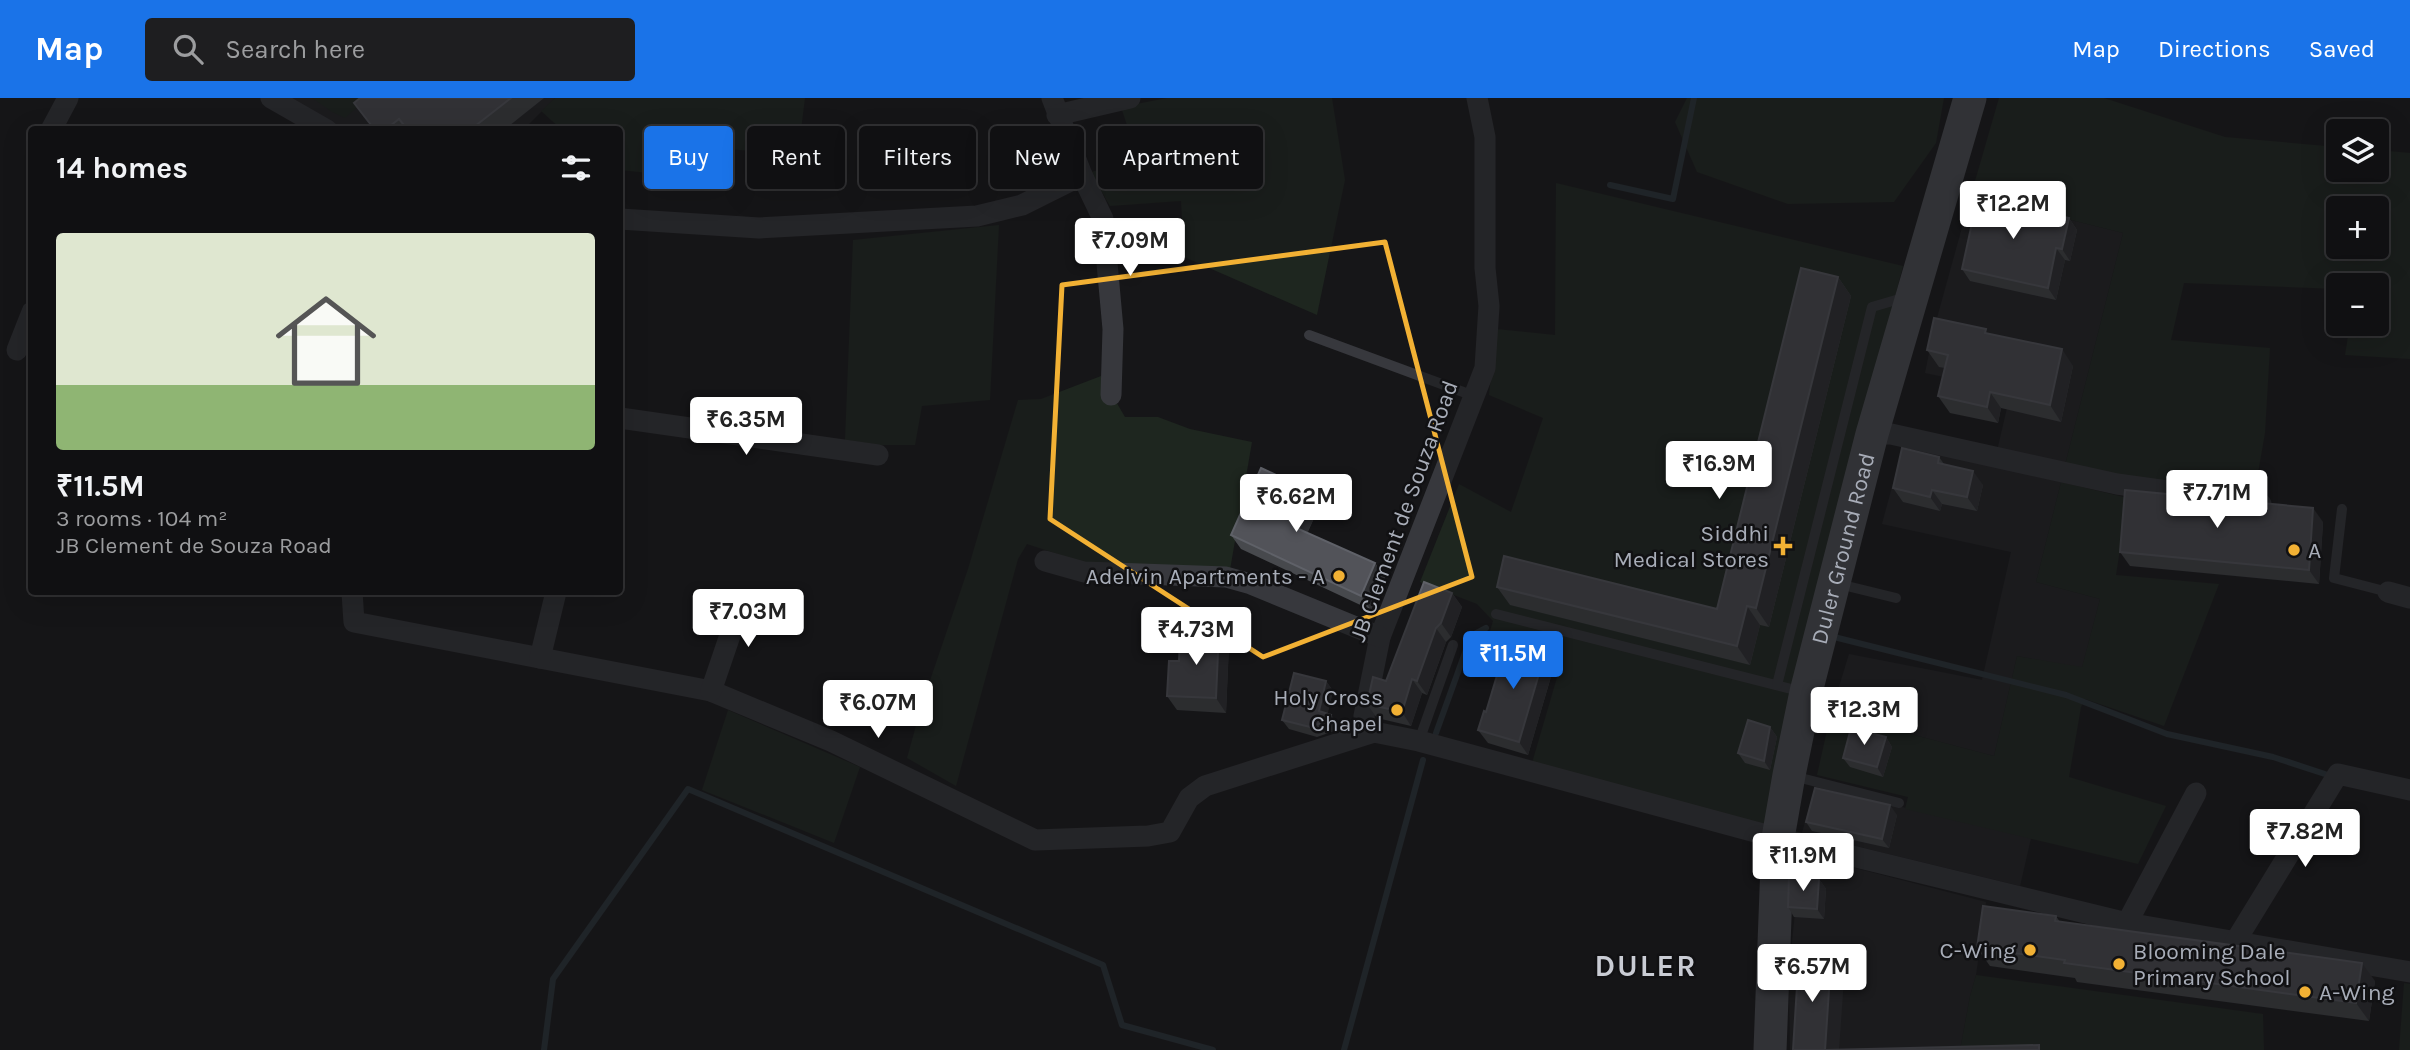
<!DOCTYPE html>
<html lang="en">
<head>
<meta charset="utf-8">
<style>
	body { margin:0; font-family:Karla,sans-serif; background:#1e1e20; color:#f1f3f6; height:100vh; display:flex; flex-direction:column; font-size:26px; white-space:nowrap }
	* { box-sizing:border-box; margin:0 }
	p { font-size:23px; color:#9c9d9f }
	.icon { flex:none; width:38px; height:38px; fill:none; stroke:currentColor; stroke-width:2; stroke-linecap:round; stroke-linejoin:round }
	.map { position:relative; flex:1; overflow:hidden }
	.drawer { position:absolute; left:28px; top:28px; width:595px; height:469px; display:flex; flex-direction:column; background:#101012; border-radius:7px; box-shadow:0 7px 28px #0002,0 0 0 2px #303032 }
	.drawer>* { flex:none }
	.top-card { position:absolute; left:644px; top:28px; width:665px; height:63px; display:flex; gap:14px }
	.controls { position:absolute; left:2326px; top:21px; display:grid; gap:14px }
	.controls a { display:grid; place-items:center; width:63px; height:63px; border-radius:7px; background:#101012; box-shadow:0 7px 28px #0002,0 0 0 2px #303032; font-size:35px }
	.price { position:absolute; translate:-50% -60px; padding:0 16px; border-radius:7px; background:#fff; color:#222; font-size:23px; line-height:46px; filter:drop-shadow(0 2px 4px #0008) }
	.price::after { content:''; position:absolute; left:50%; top:42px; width:21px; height:16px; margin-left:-10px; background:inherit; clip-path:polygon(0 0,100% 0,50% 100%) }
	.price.on { background:#1a73e8; color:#fff }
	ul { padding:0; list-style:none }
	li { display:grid; align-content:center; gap:14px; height:371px; padding:0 28px }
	li span { display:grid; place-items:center; height:217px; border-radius:7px; color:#555 }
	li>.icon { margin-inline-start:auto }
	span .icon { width:126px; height:126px; fill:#fffc; stroke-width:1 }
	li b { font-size:30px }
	h2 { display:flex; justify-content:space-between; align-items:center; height:84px; padding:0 28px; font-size:30px }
	.tag { padding:0 24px; border-radius:7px; background:#101012; box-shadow:0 7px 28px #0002,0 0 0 2px #303032; font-size:24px; line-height:63px }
	.tag.on { background:#1a73e8; color:#fff }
	header { display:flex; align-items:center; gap:42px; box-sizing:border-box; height:98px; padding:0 35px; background:#1a73e8; color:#fff }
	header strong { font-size:33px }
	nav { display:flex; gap:38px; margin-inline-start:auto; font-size:24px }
	.search { width:490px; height:63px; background:#1e1e20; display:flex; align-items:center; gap:18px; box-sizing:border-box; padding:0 24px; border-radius:7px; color:#9c9d9f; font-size:26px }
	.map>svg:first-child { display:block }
</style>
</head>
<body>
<header>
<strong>Map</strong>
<div class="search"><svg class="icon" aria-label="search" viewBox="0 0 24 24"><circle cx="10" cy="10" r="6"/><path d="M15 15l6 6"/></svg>Search here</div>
<nav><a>Map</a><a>Directions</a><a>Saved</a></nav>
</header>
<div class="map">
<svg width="2410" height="952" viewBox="0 0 2410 952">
	<rect width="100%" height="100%" fill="#161618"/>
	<g fill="#222225">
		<polygon points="289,0 555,0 523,32 343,31"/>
		<polygon points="1971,97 2123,135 2065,367 1997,353 2011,293 1925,275 1934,231"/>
		<polygon points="1903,348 2061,384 2036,484 2100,501 2082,570 2017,558 1994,658 1831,615 1849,556 1982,582 2011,454 1882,426"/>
		<polygon points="1815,688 2031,740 2020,788 1802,735"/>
		<polygon points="1801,756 1986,804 1976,877 1970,898 1960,952 1790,952 1789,874"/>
	</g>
	<g fill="#1e261f" fill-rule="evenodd">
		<polygon points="312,0 368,0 345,20 332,14"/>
		<polygon points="555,0 805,0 798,56 711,50 705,81 620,72 620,32 561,31 541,13"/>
		<polygon points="1167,0 1332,0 1345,82 1317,217 1184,159 1181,103 1110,108 1090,74 1139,63 1121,9"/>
		<polygon points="1687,0 1944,0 1936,45 1894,104 1788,106 1697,74 1675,24"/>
		<path d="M1999,0H2104L2225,39L2338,49V72H2376L2377,52L2410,55V261L2345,257L2350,226H2376V187H2338V191L2184,185L2171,242L2270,250L2265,335L2255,392L2125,382L2065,367L2123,135L1971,97ZM2338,110H2376V149H2338Z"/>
		<polygon points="1556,85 1903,168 1789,611 1766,730 1532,665 1563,559 1490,533 1493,523 1477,506 1420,484 1459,386 1511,414 1543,320 1489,297 1496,231 1555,237"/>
		<polygon points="999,127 990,302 922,308 915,347 880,347 845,342 853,142"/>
		<polygon points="1101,278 1125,319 1158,319 1190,331 1252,344 1230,472 1082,464 1027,446 1018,461 956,688 907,660 922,606 968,471 1018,302 1041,301"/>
		<polygon points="2061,384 2128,400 2116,477 2219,486 2164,628 2085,601 2081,609 2069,679 2166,708 2138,766 1905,711 1908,699 1817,677 1831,615 1994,658 2017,558 2082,569 2100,501 2036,484"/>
		<polygon points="728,612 860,669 834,745 702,692"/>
		<polygon points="1976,877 2263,916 2264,952 1960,952 1970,898"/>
		<polygon points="2404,885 2410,886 2410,952 2399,952"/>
	</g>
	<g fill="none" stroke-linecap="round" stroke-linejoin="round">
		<g stroke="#2c353c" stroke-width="6">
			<polyline points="1610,87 1673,101 1694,0"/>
			<polyline points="1830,538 2066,597 2167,636 2273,659 2331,678"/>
			<polyline points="1436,635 1471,538 1486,530"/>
			<polyline points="544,952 553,881 688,691 1103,867 1122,927 1213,952"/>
			<polyline points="1344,952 1423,662"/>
		</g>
		<g stroke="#37383d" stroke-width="10">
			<polyline points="1309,237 1474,298"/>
			<polyline points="2342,411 2334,480 2388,494"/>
			<polyline points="1851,489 1896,500"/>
			<polyline points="1496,516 1803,594"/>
			<polyline points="1777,587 1872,209 1896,202 1906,202"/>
			<polyline points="1419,643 1453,547"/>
			<polyline points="1793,678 1899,705"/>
		</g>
		<g stroke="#37383d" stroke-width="21">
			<polyline points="271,0 327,32"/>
			<polyline points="1052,0 1082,77 1103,121 1113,231 1111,297"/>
			<polyline points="1477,0 1485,39 1485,170 1489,208 1485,270 1380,539 1364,618 1365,627 1374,634 1419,643 1778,740 2127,825 2410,874"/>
			<polyline points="1057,17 1130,0"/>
			<polyline points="51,32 68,0"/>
			<polyline points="620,121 759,130 977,118 1022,107 1082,77"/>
			<polyline points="17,252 32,214"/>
			<polyline points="620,320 878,357"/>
			<polyline points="1872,336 1891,336 2117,386 2261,406"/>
			<polyline points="1045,463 1084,474 1226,479 1251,486 1380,539"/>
			<polyline points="352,494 354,524 711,593 831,643 1035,742 1148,738 1170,734 1189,700 1205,688 1374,634"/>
			<polyline points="2388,494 2410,500"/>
			<polyline points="540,560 556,494"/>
			<polyline points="711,593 740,508 792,524"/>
			<polyline points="2127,825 2196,695"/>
			<polyline points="2235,844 2338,676 2410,692"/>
		</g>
		<path stroke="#53555c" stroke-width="33" id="s1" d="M1770,952L1778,740L1789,677L1806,594L1872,336L1970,0"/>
	</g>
	<g fill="#47494d">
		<polygon points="360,0 544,0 504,32 374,32 354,5"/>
		<polygon points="2020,109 2069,120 2077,132 2070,163 2065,162 2056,202 1970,183 1962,171"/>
		<polygon points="1838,179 1851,198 1769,529 1760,527 1750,567 1510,507 1497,489 1717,511"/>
		<polygon points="1989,236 2073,268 2061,324 2001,310 1998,325 1950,315 1938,298 1945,270 1939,269 1927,252"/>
		<polygon points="1939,359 1944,366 1983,387 1977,413 1942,406 1940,413 1903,404 1893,390"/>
		<polygon points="1320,407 1307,435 1375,465 1385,479 1371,512 1241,451 1231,437"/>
		<polygon points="2323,424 2319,486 2130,468 2120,454"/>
		<polygon points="1452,495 1462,509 1451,539 1446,544 1427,597 1422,595 1411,628 1377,620 1367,606"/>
		<polygon points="1229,546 1226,615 1177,612 1167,598 1179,563"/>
		<polygon points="1546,552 1555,565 1528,657 1488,645 1478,632 1486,614"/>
		<polygon points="1326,583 1333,593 1327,616 1331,617 1338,626 1337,632 1317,639 1289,631 1282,622"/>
		<polygon points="1770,629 1777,639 1770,672 1745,665 1738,655"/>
		<polygon points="1886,639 1892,649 1883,679 1850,669 1843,660"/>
		<polygon points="1897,717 1889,750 1812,733 1806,724"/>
		<polygon points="1819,781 1826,791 1824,821 1794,819 1788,809"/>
		<polygon points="2056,818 2060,824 2375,883 2369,923 2077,884 2075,880 1990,868 1977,850"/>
	</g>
	<g fill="#2f3033">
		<polygon points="2013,100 2022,112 2012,108"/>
		<polygon points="2069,120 2077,132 2070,163 2062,151"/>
		<polygon points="2056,150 2065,162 2056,202 2048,190"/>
		<polygon points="1838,179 1851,198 1769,529 1756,510"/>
		<polygon points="2062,251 2073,268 2061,324 2050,307"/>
		<polygon points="1990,294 2001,310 1998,325 1987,309"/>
		<polygon points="1973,373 1983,387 1977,413 1967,399"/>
		<polygon points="1932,392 1942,406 1940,413 1930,399"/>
		<polygon points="1310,393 1320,407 1304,443 1294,429"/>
		<polygon points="2313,410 2323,424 2319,486 2309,472"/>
		<polygon points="1375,465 1385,479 1371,512 1361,498"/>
		<polygon points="1452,495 1462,509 1451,539 1441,525"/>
		<polygon points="1747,508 1760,527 1750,567 1737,548"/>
		<polygon points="1436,530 1446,544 1427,597 1417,583"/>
		<polygon points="1219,532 1229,546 1226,615 1216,600"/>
		<polygon points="1546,552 1555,565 1528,657 1519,644"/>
		<polygon points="1412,581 1422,595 1411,628 1402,614"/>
		<polygon points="1326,583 1333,593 1326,623 1319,613"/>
		<polygon points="1331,617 1338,626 1337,632 1330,622"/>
		<polygon points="1770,629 1777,639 1770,672 1764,663"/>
		<polygon points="1886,639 1892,649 1883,679 1877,669"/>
		<polygon points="1890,707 1897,717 1889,750 1882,741"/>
		<polygon points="1819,781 1826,791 1824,821 1817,811"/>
		<polygon points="1831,862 1844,881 1839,952 1825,952"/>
		<polygon points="2362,865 2375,883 2369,923 2356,905"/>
	</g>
	<g fill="#525359" stroke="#5f6168" stroke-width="2">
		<polygon points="360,0 511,0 470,32 408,32 399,21 385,32 375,32 354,5"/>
		<polygon points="1979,93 2013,100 2012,108 2069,120 2062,151 2056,150 2048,190 1962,171"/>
		<polygon points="1801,170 1838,179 1756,510 1747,508 1737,548 1497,489 1504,458 1717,511"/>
		<polygon points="1934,220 1986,231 1985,235 2062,251 2050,307 1990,294 1987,309 1938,298 1948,257 1927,252"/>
		<polygon points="1902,350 1939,359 1938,365 1973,373 1967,399 1932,392 1930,399 1893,390"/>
		<polygon points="1261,370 1310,393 1294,429 1375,465 1361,498 1231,437"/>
		<polygon points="2125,392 2313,410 2309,472 2120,454"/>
		<polygon points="1424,484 1452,495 1441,525 1436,530 1417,583 1412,581 1402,614 1367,606 1373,579 1386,583"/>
		<polygon points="1199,531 1219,532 1216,600 1167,598 1169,563 1179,563 1180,540 1198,541"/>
		<polygon points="1508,541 1546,552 1519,644 1478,632 1484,613 1486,614"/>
		<polygon points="1294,575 1326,583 1319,613 1331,617 1330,622 1310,629 1282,622"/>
		<polygon points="1748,622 1770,629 1764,663 1738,655"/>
		<polygon points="1851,630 1886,639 1877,669 1843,660"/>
		<polygon points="1815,690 1890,707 1882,741 1806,724"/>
		<polygon points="1789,779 1819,781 1817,811 1788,809"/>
		<polygon points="1983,808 2056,818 2055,823 2362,865 2356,905 2064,865 2065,862 1977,850"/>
		<polygon points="1799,857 1831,862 1825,952 1793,952"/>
		<polygon points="2039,947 2039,952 1826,952"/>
	</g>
	<path d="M0 0H2410V952H0ZM1385,144L1472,479L1263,559L1050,421L1062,187Z" fill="#161618" fill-opacity=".55" fill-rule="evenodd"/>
	<path fill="none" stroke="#f2b134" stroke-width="5" stroke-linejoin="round" d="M1385,144L1472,479L1263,559L1050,421L1062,187Z"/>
	<g fill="#f2b134" stroke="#111113" stroke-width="2.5">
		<path d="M1779.5 437.5h7v7h7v7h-7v7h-7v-7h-7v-7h7z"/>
		<circle cx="2294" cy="452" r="7"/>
		<circle cx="1339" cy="478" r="7"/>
		<circle cx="1397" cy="612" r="7"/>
		<circle cx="2030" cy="852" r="7"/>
		<circle cx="2119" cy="866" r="7"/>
		<circle cx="2305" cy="894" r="7"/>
	</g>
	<g text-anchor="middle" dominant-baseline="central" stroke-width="5" stroke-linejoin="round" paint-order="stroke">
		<g font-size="23" fill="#a8adb8" stroke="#111113">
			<text transform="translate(1404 413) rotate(-70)">JB Clement de Souza Road</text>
			<text stroke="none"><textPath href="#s1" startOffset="509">Duler Ground Road</textPath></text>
		</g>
		<g font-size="23" fill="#a8adb8" stroke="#111113" text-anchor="end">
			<text x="1769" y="435">Siddhi<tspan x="1769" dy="26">Medical Stores</tspan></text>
			<text x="2308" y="452" text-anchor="start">A</text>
			<text x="1325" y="478">Adelvin Apartments - A</text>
			<text x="1383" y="599">Holy Cross<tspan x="1383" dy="26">Chapel</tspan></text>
			<text x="2016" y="852">C-Wing</text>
			<text x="2133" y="853" text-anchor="start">Blooming Dale<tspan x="2133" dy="26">Primary School</tspan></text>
			<text x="2319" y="894" text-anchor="start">A-Wing</text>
		</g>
		<g font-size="30" font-weight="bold" letter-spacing="2" fill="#c9ccd4" stroke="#111113">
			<text x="1646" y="868">DULER</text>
		</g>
	</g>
</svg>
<div class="controls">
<a><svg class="icon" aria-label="layers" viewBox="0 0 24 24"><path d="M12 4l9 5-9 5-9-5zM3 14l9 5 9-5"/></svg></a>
<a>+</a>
<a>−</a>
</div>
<b class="price" style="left:2013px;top:143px">₹12.2M</b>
<b class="price" style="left:1130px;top:180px">₹7.09M</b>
<b class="price" style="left:746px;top:359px">₹6.35M</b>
<b class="price" style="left:1719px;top:403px">₹16.9M</b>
<b class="price" style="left:2217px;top:432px">₹7.71M</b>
<b class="price" style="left:1296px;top:436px">₹6.62M</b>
<b class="price" style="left:748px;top:551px">₹7.03M</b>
<b class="price" style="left:1196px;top:569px">₹4.73M</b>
<b class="price on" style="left:1513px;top:593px">₹11.5M</b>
<b class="price" style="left:878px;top:642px">₹6.07M</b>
<b class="price" style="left:1864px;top:649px">₹12.3M</b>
<b class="price" style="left:2305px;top:771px">₹7.82M</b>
<b class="price" style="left:1803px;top:795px">₹11.9M</b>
<b class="price" style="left:1812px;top:906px">₹6.57M</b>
<div class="top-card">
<a class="tag on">Buy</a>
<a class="tag">Rent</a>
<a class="tag">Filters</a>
<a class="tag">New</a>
<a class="tag">Apartment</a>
</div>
<section class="drawer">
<h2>14 homes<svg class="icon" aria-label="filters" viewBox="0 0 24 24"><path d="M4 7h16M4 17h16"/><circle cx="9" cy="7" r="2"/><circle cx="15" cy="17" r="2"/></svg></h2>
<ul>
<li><span style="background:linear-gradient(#dfe7d0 70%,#8fb573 0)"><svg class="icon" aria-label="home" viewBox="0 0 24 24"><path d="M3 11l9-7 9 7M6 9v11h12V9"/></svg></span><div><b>₹11.5M</b><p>3 rooms · 104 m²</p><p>JB Clement de Souza Road</p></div></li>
</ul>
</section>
</div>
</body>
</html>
